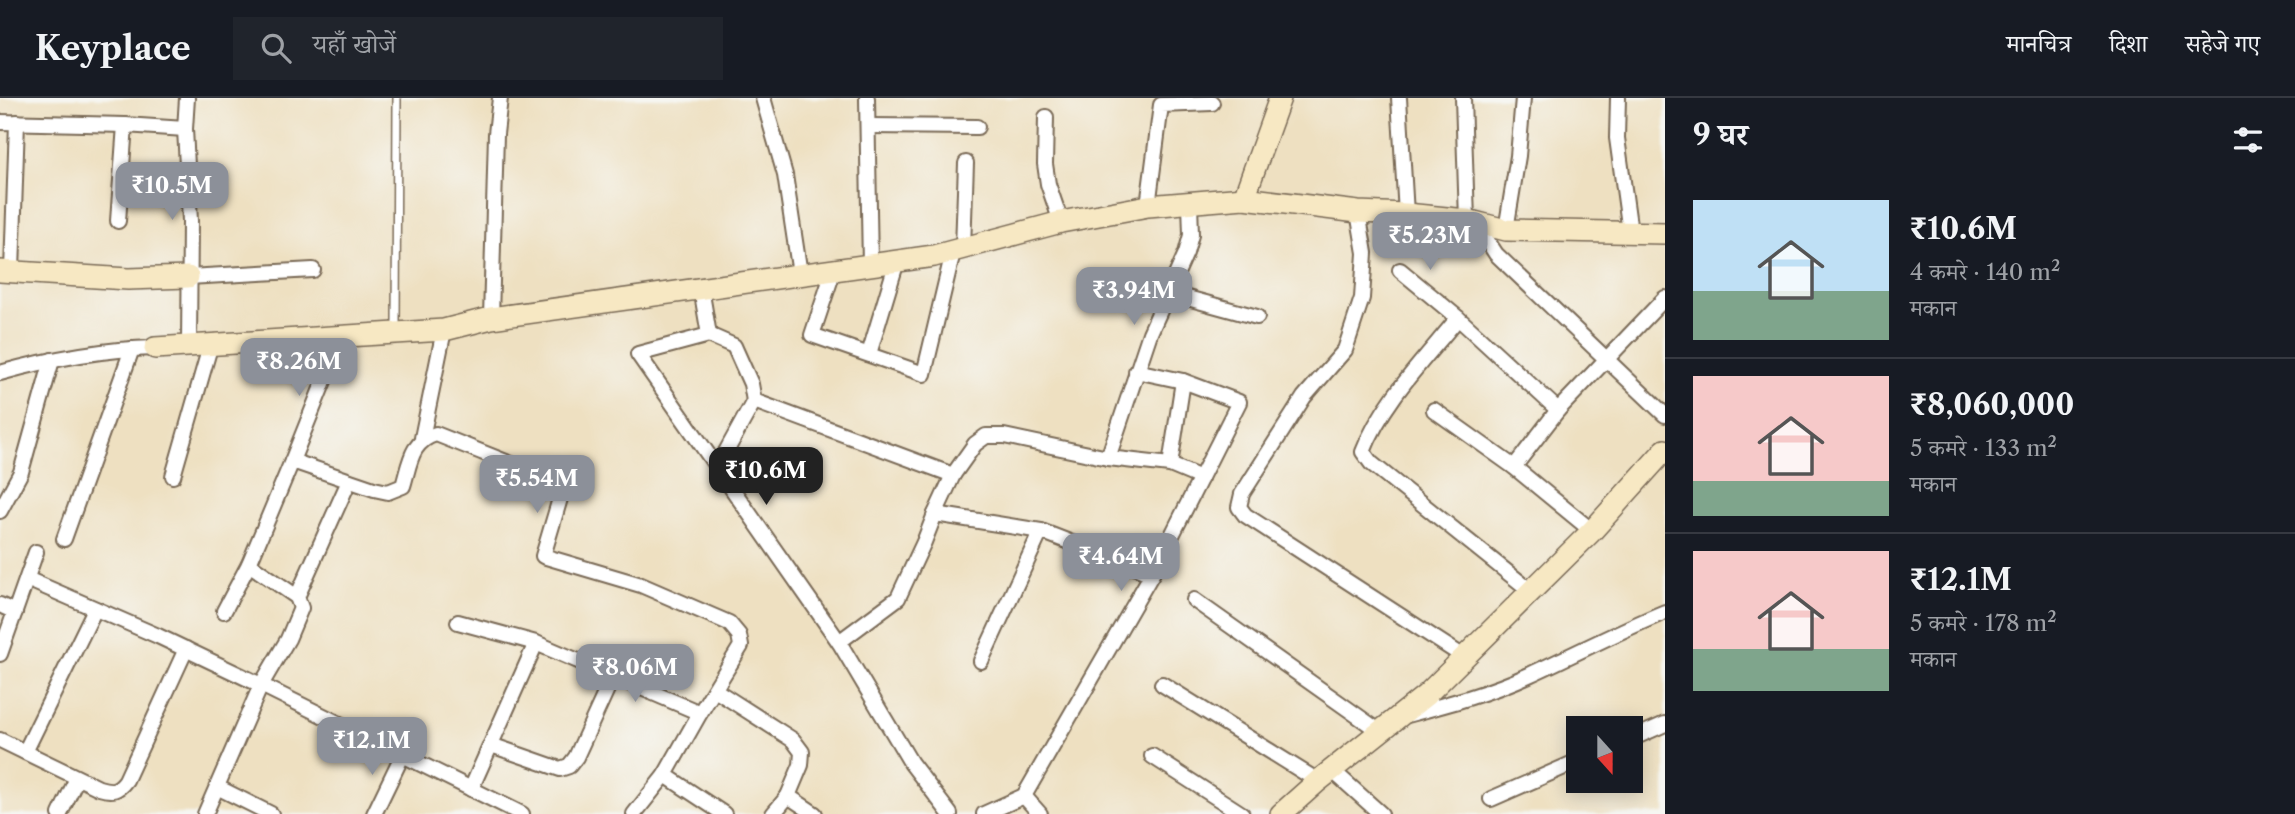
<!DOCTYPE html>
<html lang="hi">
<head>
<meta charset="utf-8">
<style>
	body { margin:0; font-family:"Libre Caslon Text","Noto Serif Devanagari",serif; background:#20242c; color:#f1f3f6; height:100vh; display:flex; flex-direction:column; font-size:26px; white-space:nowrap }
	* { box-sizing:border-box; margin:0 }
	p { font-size:23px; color:#9ea1a6 }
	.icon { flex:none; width:38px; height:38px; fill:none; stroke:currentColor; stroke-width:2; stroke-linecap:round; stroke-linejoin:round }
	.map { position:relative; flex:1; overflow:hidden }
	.side { display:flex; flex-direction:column; background:#171b24; width:630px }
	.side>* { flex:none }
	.needle { width:46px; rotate:159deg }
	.tools { position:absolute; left:1566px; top:618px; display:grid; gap:14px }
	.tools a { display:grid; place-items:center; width:77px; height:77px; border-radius:0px; background:#171b24; box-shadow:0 4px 18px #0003; font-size:35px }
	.price { position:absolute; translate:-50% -60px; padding:0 16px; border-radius:14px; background:#8c9099; color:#fff; font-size:23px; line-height:46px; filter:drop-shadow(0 2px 4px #0008) }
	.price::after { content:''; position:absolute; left:50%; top:42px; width:21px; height:16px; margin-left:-10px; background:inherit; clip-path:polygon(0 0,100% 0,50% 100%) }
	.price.on { background:#222; color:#fff }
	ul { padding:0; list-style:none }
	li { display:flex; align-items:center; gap:21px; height:175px; padding:0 28px }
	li+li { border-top:2px solid #363941 }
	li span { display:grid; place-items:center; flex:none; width:196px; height:140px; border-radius:0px; color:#555 }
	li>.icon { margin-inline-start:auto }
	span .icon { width:84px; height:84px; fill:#fffc; stroke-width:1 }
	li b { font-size:30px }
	h2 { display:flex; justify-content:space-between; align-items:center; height:84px; padding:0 28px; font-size:30px }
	header { display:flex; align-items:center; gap:42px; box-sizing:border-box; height:98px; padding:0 35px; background:#171b24; border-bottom:2px solid #363941 }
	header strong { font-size:33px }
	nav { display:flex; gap:38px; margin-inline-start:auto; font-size:24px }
	.search { width:490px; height:63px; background:#20242c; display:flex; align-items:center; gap:18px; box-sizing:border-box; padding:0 24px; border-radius:0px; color:#9ea1a6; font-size:26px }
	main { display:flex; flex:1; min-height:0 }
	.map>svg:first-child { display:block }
</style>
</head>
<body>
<header>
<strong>Keyplace</strong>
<div class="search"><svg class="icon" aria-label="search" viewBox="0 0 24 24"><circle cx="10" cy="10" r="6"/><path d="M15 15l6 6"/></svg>यहाँ खोजें</div>
<nav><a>मानचित्र</a><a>दिशा</a><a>सहेजे गए</a></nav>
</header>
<main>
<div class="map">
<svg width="1665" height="716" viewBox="0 0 1665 716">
	<rect width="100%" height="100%" fill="#f6f6f2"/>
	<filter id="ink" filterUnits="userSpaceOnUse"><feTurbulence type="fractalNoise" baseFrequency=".0143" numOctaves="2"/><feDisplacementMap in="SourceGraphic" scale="14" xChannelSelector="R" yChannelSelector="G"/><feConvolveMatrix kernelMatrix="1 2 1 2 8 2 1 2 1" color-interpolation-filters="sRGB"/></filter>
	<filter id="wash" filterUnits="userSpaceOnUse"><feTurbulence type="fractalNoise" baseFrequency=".00686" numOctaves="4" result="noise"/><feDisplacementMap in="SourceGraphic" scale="28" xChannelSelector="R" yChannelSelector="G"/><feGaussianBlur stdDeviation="1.57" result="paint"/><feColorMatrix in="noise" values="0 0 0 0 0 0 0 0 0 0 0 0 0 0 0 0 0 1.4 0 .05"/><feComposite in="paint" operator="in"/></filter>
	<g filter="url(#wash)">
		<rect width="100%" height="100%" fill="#eee0c1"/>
	</g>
	<g filter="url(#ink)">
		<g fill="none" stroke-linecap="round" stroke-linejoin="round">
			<g stroke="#7a6a57" stroke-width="10">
				<polyline id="lane" points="396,234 397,0"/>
			</g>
			<g stroke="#7a6a57" stroke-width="18">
				<g id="street">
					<polyline points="187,0 185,31 190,123 189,249"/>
					<polyline points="763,0 785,77 800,176"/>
					<polyline points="867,0 870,167"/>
					<polyline points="1399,0 1406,116"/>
					<polyline points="1463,0 1467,122"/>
					<polyline points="1618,0 1617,40 1630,134"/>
					<polyline points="1046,19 1045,66 1048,86 1061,124"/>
					<polyline points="0,24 125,27 185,31"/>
					<polyline points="868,28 977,29"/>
					<polyline points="1148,108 1161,7 1212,5"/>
					<polyline points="1358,114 1365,155 1362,200 1345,252 1304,299 1242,396 1239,409 1245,417 1464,559"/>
					<polyline points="118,123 125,27"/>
					<polyline points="1475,124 1496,156 1665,317"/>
					<polyline points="1506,132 1518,58 1523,0"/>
					<polyline points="963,150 966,65"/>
					<polyline points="834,171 812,237 924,276 953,154"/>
					<polyline points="1400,172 1458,220 1558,312 1665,200"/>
					<polyline points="12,173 17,24"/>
					<polyline points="188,179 313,172"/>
					<polyline points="701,190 709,237 638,256 839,544 911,665 950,716"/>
					<polyline points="1169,195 1257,219"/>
					<polyline points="491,220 496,36 500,0"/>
					<path d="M1458,220C1425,261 1382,304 1363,354L1371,365L1532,494"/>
					<polyline points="709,237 734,248 751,286 754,303"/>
					<polyline points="869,256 897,163"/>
					<polyline points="1136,273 1183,283"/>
					<path d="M0,275C50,261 103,251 155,250"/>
					<polyline points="1434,312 1514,369 1592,433"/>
					<polyline points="422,340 444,232"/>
					<polyline points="1108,360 1150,235 1186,155 1191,137 1190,105"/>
					<polyline points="292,363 332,263 328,239"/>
					<polyline points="1170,367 1201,380"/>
					<polyline points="1514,369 1558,312"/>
					<polyline points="717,370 754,303 953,377 975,346 986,338 1004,338 1108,360 1170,367 1183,283 1239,304 1157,467 1024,698 984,716"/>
					<polyline points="953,377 935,416 1041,433 1152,476"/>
					<polyline points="173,378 210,249"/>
					<polyline points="0,413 21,374 52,262"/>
					<polyline points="64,441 132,251"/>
					<polyline points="249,466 297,499 301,510 288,541 261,587 522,716"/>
					<polyline points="27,481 158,538 261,587 205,716"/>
					<polyline points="297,499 349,383"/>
					<polyline points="1194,502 1379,633"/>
					<polyline points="0,507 15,514"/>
					<path d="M224,513L249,466L292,363L374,391L388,394L403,388C410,365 411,343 436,336L564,387L543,458L641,487L729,525L739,537L741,548L700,615"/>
					<polyline points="458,524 536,545 700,615 665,677 724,716"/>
					<polyline points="839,544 898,500 924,444 935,416"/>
					<polyline points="0,556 36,454"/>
					<polyline points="981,563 1041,433"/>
					<polyline points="1162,586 1318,683"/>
					<polyline points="715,592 793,642 802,654 801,667 788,698"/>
					<path d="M1407,617C1449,606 1490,595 1529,577C1575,556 1619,533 1665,514"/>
					<polyline points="1631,641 1665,626"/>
					<path d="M0,642L99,690C112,694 118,693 126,682L186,551"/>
					<polyline points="491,647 560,671 569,668 576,659 613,578"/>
					<polyline points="25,654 95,511"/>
					<polyline points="1152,658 1242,716"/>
					<polyline points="1332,672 1381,716"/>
					<polyline points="219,690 271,716"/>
					<polyline points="471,691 536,545"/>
					<polyline points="1024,698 1040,716"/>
					<polyline points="1491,701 1578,663"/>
					<polyline points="60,716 77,680"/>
					<polyline points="374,716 402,658"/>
					<polyline points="634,716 665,677"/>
					<polyline points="773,716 788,698 815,716"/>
				</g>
			</g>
			<g stroke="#7a6a57" stroke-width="24">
				<g id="secondary">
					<polyline points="1244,100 1280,0"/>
					<polyline points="0,173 128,181 188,179"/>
					<polyline points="155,250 444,232 491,220 934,158 1061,124 1148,108 1244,100 1358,114 1406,116 1467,122 1506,132 1665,135"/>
					<polyline points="1281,716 1318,683 1426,597 1592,433 1665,352"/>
				</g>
			</g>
			<use href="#lane" stroke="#fff" stroke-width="7"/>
			<use href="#street" stroke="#fff" stroke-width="14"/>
			<use href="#secondary" stroke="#f7e8c3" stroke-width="21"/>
		</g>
	</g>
</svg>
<div class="tools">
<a><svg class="needle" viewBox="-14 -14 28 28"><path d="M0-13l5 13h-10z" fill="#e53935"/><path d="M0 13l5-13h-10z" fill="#9ea1a6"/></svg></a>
</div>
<b class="price" style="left:172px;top:124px">₹10.5M</b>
<b class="price" style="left:1430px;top:174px">₹5.23M</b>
<b class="price" style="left:1134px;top:229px">₹3.94M</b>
<b class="price" style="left:299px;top:300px">₹8.26M</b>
<b class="price on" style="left:766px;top:409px">₹10.6M</b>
<b class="price" style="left:537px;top:417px">₹5.54M</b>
<b class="price" style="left:1121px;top:495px">₹4.64M</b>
<b class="price" style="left:635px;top:606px">₹8.06M</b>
<b class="price" style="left:372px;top:679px">₹12.1M</b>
</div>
<section class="side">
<h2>9 घर<svg class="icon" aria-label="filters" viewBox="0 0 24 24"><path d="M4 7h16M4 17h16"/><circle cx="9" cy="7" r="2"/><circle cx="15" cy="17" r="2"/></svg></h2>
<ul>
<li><span style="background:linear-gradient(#bfe0f5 65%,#7fa58c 0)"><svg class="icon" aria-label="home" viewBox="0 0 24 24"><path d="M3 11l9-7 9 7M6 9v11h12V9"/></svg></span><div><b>₹10.6M</b><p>4 कमरे · 140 m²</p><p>मकान</p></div></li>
<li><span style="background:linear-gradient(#f6c9c9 75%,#7fa58c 0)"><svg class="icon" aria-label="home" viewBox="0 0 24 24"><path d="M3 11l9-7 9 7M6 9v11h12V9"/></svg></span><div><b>₹8,060,000</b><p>5 कमरे · 133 m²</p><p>मकान</p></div></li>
<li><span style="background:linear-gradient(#f6c9c9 70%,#7fa58c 0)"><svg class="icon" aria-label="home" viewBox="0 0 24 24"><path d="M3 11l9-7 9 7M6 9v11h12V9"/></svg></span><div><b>₹12.1M</b><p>5 कमरे · 178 m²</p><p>मकान</p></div></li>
</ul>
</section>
</main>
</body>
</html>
